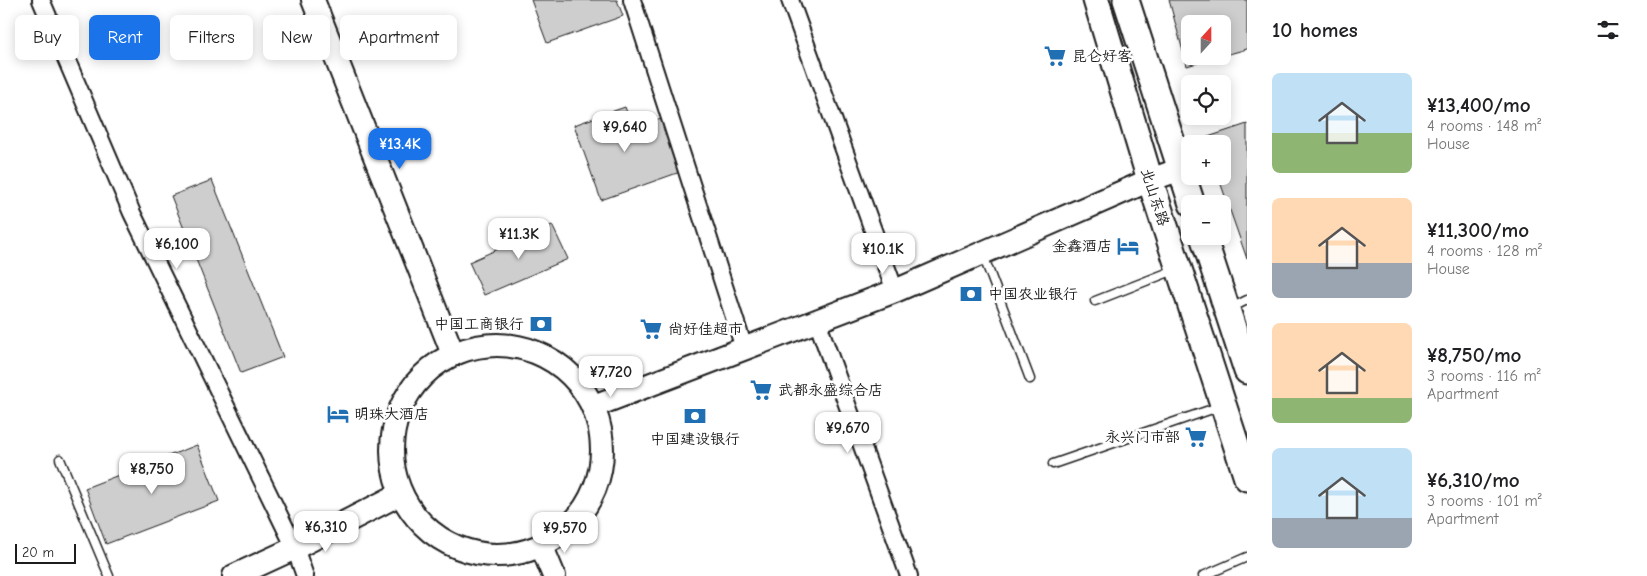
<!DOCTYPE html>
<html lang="en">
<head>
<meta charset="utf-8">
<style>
	body { margin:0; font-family:"Comic Neue","LXGW WenKai TC",sans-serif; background:#f6f6f6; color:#202124; height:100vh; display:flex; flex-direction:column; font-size:19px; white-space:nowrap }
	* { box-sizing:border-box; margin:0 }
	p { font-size:16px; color:#757577 }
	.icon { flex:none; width:28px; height:28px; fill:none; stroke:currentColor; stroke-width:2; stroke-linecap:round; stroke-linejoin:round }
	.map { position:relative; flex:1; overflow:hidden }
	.drawer { display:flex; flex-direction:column; background:#fff; width:400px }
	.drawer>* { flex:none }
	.banner { position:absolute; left:15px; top:15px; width:475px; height:45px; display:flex; gap:10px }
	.needle { width:32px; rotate:21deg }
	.fabs { position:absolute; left:1181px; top:15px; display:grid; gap:10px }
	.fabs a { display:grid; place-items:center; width:50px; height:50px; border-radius:8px; background:#fff; box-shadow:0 2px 12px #0003; font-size:25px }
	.scale { position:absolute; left:15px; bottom:12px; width:61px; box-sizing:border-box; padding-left:5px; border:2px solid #1c1c1c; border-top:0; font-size:14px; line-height:18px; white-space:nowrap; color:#1c1c1c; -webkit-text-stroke:4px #fff; paint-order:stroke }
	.price { position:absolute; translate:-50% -42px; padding:0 11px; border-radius:10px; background:#fff; color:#222; font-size:16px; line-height:32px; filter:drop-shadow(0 1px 2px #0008) }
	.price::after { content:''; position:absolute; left:50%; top:30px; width:15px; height:11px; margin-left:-8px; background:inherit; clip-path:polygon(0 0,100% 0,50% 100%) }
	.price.selected { background:#1a73e8; color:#fff }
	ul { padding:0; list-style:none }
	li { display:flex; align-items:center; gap:15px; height:125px; padding:0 25px }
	li span { display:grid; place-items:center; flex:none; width:140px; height:100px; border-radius:8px; color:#555 }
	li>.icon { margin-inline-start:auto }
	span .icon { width:60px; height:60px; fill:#fffc; stroke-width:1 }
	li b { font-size:21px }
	h2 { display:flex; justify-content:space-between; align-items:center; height:60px; padding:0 25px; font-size:21px }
	.pill { padding:0 18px; border-radius:8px; background:#fff; box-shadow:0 2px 12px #0003; font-size:18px; line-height:45px }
	.pill.selected { background:#1a73e8; color:#fff }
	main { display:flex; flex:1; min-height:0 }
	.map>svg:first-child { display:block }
</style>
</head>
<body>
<main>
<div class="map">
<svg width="1247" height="576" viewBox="0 0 1247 576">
	<rect width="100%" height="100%" fill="#fff"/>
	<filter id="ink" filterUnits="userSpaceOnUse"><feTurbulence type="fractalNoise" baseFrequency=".02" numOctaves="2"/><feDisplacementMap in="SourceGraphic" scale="10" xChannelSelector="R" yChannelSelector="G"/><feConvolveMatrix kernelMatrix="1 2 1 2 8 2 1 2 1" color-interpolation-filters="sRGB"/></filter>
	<g filter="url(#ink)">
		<g fill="#cecece" stroke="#1c1c1c">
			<polygon points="531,0 617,0 623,16 547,43"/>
			<polygon points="1169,0 1247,0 1247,49 1222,56 1222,24 1190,24 1190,56 1221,56 1187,66"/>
			<polygon points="625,107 633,129 661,119 680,172 601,200 574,125"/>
			<polygon points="1247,124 1247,259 1218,176 1222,176 1222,144 1207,144 1205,138"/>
			<polygon points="212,180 283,357 241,373 171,196"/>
			<polygon points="552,225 568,259 484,295 469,262"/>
			<polygon points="197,445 219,501 106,544 85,488"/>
		</g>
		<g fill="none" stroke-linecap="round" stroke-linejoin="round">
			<g stroke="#1c1c1c" stroke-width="11">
				<g id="lane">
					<polyline points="983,255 1030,379"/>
					<polyline points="1095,301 1177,269"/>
					<polyline points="1231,308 1247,300"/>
					<polyline points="60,459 109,576"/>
					<polyline points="1053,464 1221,406"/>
					<polyline points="1203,576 1247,557"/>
				</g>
			</g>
			<g stroke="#1c1c1c" stroke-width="20">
				<g id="street">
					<polyline points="41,0 132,213 295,548 305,576"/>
					<polyline points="632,0 744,348"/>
					<polyline points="790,0 895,291"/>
					<polyline points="817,321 909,576"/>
				</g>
			</g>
			<g stroke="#1c1c1c" stroke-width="26">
				<g id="secondary">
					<polyline points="313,0 453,354"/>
					<circle cx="497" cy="450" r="105"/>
					<polyline points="594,406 895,291 1150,180 1181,169"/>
					<polyline points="542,547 554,576"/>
					<polyline points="234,576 295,548 400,494"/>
				</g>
			</g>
			<g stroke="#1c1c1c" stroke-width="29">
				<g id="primary">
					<polyline points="1096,0 1150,180 1247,478"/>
					<polyline points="1126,0 1192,204"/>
					<polyline points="1203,236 1247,371"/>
				</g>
			</g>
			<use href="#lane" stroke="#fff" stroke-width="8"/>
			<use href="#street" stroke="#fff" stroke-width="16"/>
			<use href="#secondary" stroke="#fff" stroke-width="22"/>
			<use href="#primary" stroke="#fff" stroke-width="25"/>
		</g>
	</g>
	<defs>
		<g id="supermarket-bare" transform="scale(1.725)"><path d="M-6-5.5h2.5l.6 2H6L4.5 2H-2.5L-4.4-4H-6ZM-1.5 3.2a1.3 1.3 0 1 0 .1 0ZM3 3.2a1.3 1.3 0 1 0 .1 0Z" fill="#1f6fb2" stroke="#fff" stroke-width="2.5" paint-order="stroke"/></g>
		<g id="hotel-bare" transform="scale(1.725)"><path d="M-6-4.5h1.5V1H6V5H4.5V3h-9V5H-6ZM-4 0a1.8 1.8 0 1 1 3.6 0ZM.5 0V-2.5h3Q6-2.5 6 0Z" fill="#1f6fb2" stroke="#fff" stroke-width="2.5" paint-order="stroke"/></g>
		<g id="bank-bare" transform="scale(1.725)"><path d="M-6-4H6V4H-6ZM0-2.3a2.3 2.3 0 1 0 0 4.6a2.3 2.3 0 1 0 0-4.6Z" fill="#1f6fb2" stroke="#fff" stroke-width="2.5" paint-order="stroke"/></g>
	</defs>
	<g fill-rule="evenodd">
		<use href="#supermarket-bare" x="1055" y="56"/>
		<use href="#hotel-bare" x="1128" y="246"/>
		<use href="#bank-bare" x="971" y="294"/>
		<use href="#bank-bare" x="541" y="324"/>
		<use href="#supermarket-bare" x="651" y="329"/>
		<use href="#supermarket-bare" x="761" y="390"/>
		<use href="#hotel-bare" x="338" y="414"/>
		<use href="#bank-bare" x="695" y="416"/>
		<use href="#supermarket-bare" x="1196" y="437"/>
	</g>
	<g text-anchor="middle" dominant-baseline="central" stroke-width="5" stroke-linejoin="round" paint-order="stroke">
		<g font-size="15" fill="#1c1c1c" stroke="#fff" text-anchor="start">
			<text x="1072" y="56">昆仑好客</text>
			<text x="1112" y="246" text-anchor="end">金鑫酒店</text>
			<text x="988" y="294">中国农业银行</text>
			<text x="524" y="324" text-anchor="end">中国工商银行</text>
			<text x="668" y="329">尚好佳超市</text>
			<text x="778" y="390">武都永盛综合店</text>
			<text x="354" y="414">明珠大酒店</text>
			<text x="1180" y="437" text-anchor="end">永兴门市部</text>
			<text x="695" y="439" text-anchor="middle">中国建设银行</text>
		</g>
		<g font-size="15" fill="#1c1c1c" stroke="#fff">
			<text transform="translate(1155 197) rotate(72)">北山东路</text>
		</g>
	</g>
</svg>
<div class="fabs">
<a><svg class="needle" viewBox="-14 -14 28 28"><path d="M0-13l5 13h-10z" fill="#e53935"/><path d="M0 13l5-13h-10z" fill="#757577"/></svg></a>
<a><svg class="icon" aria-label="locate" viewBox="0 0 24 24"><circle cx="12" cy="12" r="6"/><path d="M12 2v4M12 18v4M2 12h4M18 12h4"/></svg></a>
<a>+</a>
<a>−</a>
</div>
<div class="scale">20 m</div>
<b class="price" style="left:625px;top:153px">¥9,640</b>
<b class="price selected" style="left:400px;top:170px">¥13.4K</b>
<b class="price" style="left:519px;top:260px">¥11.3K</b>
<b class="price" style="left:177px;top:270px">¥6,100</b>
<b class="price" style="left:883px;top:275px">¥10.1K</b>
<b class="price" style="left:611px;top:398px">¥7,720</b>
<b class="price" style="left:848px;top:454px">¥9,670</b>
<b class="price" style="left:152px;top:495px">¥8,750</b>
<b class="price" style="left:326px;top:553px">¥6,310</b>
<b class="price" style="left:565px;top:554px">¥9,570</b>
<div class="banner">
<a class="pill">Buy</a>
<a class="pill selected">Rent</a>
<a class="pill">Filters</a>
<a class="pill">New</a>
<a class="pill">Apartment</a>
</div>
</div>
<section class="drawer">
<h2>10 homes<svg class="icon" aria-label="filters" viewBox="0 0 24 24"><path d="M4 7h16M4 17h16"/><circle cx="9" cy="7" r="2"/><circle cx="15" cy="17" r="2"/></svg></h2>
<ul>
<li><span style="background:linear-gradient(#bfe0f5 60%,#8fb573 0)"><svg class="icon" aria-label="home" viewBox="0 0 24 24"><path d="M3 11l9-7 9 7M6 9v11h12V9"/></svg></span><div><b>¥13,400/mo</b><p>4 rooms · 148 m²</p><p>House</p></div></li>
<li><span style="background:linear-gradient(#ffd9b3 65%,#9aa5b1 0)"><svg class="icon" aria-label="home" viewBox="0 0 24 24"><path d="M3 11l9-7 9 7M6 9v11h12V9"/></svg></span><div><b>¥11,300/mo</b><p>4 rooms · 128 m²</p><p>House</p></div></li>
<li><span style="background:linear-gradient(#ffd9b3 75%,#8fb573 0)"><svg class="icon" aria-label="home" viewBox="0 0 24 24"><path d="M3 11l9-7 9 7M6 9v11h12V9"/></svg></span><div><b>¥8,750/mo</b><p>3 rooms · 116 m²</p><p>Apartment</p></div></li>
<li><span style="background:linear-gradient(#bfe0f5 70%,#9aa5b1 0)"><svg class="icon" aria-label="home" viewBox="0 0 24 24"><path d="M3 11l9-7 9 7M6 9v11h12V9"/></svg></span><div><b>¥6,310/mo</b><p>3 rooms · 101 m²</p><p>Apartment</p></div></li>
</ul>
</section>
</main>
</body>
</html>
